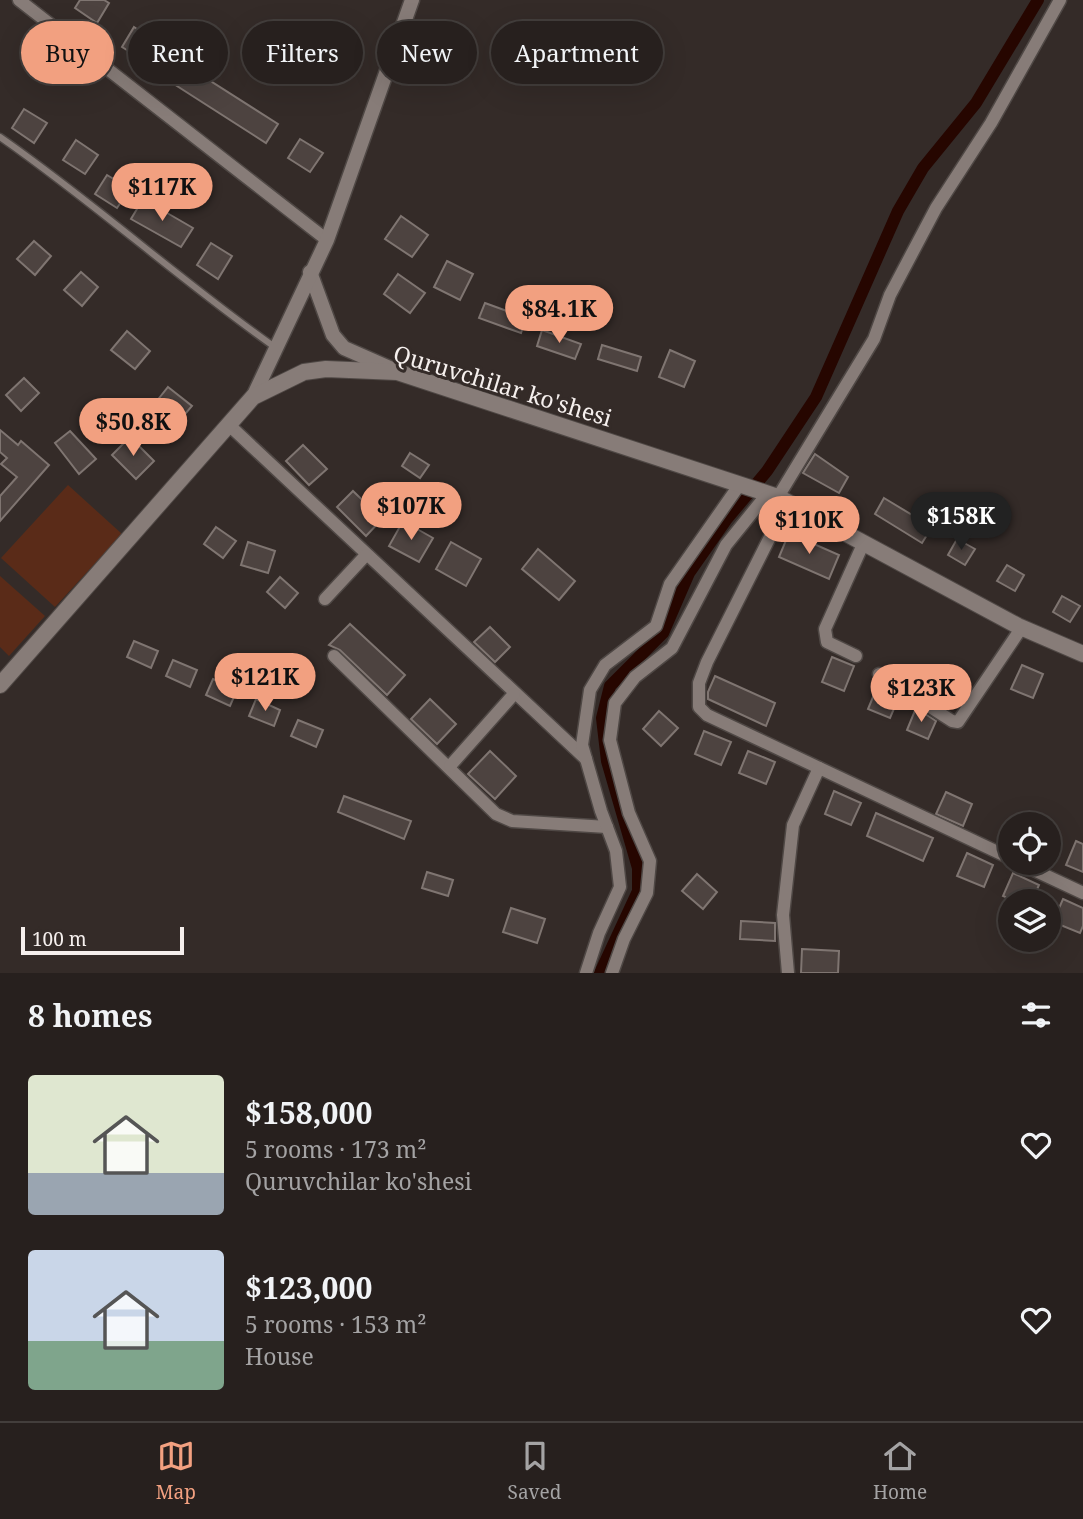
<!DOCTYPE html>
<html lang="en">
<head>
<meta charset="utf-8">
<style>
	body { margin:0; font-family:"Noto Serif",serif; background:#332d2b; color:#f1f3f6; height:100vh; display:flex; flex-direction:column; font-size:26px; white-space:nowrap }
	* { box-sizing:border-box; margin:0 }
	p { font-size:23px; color:#a4a3a4 }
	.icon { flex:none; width:38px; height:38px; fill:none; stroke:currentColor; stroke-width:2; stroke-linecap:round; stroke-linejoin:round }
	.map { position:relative; height:973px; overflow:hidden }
	.drawer { display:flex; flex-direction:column; background:#27201e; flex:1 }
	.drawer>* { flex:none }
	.guide { position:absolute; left:21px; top:21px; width:700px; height:63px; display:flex; gap:14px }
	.buttons { position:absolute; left:998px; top:812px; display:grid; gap:14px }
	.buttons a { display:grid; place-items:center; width:63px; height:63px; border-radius:50%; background:#27201e; box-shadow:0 7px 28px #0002,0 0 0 2px #433e3c; font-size:35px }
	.scale { position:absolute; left:21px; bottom:18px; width:163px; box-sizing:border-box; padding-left:7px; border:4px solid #f5efed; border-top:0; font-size:19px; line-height:24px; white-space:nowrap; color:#f5efed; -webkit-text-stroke:5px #342b28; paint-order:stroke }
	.price { position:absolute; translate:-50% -60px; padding:0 16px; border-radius:24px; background:#f2a080; color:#111; font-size:23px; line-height:46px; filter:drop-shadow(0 2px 4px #0008) }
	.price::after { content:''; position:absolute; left:50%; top:42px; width:21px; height:16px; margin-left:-10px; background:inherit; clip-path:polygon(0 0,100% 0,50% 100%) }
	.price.on { background:#222; color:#fff }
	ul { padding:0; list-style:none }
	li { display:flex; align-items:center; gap:21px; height:175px; padding:0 28px }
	li span { display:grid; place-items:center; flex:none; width:196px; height:140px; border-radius:7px; color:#555 }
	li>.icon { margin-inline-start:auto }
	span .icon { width:84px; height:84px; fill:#fffc; stroke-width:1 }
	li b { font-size:30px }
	h2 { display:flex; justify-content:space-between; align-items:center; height:84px; padding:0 28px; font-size:30px }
	.pill { padding:0 24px; border-radius:32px; background:#27201e; box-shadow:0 7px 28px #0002,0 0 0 2px #433e3c; font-size:24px; line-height:63px }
	.pill.on { background:#f2a080; color:#111 }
	.tabs { display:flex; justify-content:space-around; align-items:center; height:98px; border-top:2px solid #433e3c; background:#27201e; font-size:19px; color:#a4a3a4 }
	.tabs a { display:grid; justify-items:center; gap:4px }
	.tabs .on { color:#f2a080 }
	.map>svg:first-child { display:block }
</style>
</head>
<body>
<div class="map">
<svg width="1083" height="973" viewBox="0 0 1083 973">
	<rect width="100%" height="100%" fill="#342b28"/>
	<g fill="#5a2b18">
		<polygon points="68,485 122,534 55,607 1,558"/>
		<polygon points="0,576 45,616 9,656 0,647"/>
	</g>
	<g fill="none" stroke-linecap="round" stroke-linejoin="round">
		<polyline stroke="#260600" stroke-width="12" points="600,973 638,891 638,868 607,761 602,718 610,686 663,633 689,573 726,520 767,471 816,397 898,211 923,168 976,103 1038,0"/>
	</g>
	<g fill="#4d4340" stroke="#7f7571" stroke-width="2">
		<polygon points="80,0 104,0 109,3 97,23 75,8"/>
		<polygon points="134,27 156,42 154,45 278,124 266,143 152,70 154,67 122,47"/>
		<polygon points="24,109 47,123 34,143 12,128"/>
		<polygon points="300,139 323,153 310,172 288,158"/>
		<polygon points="76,140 98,155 85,174 63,160"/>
		<polygon points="107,175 130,189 117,208 95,194"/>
		<polygon points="143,199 193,228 181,247 131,219"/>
		<polygon points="401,216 428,235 412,257 385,239"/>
		<polygon points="34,241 51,256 35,275 17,259"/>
		<polygon points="211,243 232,256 218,279 197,265"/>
		<polygon points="447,261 473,274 460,300 434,287"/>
		<polygon points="81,272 98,287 82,306 64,290"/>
		<polygon points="398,274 425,293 410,313 384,294"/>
		<polygon points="485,303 526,318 521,333 479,318"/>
		<polygon points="542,330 581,344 575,359 537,346"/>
		<polygon points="127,331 150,351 135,369 111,350"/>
		<polygon points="602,345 641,357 637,371 598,359"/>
		<polygon points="670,350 695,361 684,387 659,377"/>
		<polygon points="24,378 39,393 21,411 6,395"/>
		<polygon points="168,387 192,406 179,421 156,402"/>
		<polygon points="0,430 18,445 21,441 49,465 0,521 0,496 17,477 1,464 7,458 0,452"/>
		<polygon points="70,431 96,459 79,474 55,443"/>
		<polygon points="130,437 154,461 136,479 112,455"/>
		<polygon points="303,445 327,469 309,485 286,461"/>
		<polygon points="410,453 429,465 420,478 402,466"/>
		<polygon points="815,454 848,477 839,493 803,473"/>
		<polygon points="353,491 382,519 366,536 337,507"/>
		<polygon points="884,498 932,527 922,543 875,514"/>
		<polygon points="403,521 433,538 419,562 389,546"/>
		<polygon points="216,527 236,541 223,558 204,544"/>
		<polygon points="789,533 839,555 829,579 779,557"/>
		<polygon points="957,539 975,549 965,565 948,555"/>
		<polygon points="248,542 275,551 268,573 241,565"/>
		<polygon points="451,542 481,559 466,586 436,569"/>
		<polygon points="538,549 575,581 559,600 522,569"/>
		<polygon points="1007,565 1024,575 1015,591 997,581"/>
		<polygon points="280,577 298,593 285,608 267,592"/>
		<polygon points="1062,596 1080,606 1070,622 1053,612"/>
		<polygon points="350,624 405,675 387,695 340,650 329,645"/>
		<polygon points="490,627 510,647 495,662 474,642"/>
		<polygon points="134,641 158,651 151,668 127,657"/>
		<polygon points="832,657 854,666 844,691 822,682"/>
		<polygon points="173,660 197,670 190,687 166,676"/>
		<polygon points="1022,665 1043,674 1033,698 1011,689"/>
		<polygon points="715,676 775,703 766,726 708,699 708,692"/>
		<polygon points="213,679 237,690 230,706 206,695"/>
		<polygon points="878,685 899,697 890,718 868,709"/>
		<polygon points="256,699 280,710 274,726 249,716"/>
		<polygon points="430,699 456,724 437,744 411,719"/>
		<polygon points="916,708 936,721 928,739 907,730"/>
		<polygon points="659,711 678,728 661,746 643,729"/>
		<polygon points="298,720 323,730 316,747 291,736"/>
		<polygon points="704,731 731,742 721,765 695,754"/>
		<polygon points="490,751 516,776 495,799 468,774"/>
		<polygon points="748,751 775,762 766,784 739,773"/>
		<polygon points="834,791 861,803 851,825 825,814"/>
		<polygon points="946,792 972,804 963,826 936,814"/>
		<polygon points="344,796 411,821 404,839 338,812"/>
		<polygon points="876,813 933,838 923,861 867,836"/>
		<polygon points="1076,841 1083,844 1083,872 1066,865"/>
		<polygon points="967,853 993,865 984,887 957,876"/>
		<polygon points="427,872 453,880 448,896 422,888"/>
		<polygon points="1013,873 1039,885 1032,901 1015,901 1003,896"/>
		<polygon points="697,874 717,892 703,909 682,891"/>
		<polygon points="1063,899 1083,908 1083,926 1080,933 1053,922"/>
		<polygon points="511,908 545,919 537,943 503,932"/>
		<polygon points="741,921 775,923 775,941 740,939"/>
		<polygon points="802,949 839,951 838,973 801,973"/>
	</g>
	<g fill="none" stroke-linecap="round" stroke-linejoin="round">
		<g stroke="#4f4845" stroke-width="9">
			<path id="service" d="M0,137C95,203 181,281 276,348"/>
		</g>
		<g stroke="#4f4845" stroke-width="15">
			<g id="minor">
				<polyline points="19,0 327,240"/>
				<polyline points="229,425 586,759"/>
				<polyline points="778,497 874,339 890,295 936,208 991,123 1060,0"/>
				<polyline points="792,503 774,529 707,662 699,683 699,707 707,715 1010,858"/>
				<polyline points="325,599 366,555"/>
				<polyline points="334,656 496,814 512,821 607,827"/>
				<polyline points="856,656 827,642 825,629 864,542"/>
				<polyline points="879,674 952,721 958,722 1022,627"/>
				<polyline points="450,766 514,694"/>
				<polyline points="1019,863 1083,893"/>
				<polyline points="586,973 599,933 620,887 616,851 601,811 582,745 590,690 605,665 656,626 670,584 740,484"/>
				<polyline points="612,973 624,939 647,893 650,861 629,813 610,740 615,703 635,677 672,648 726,545 768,493"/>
				<polyline points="788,973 783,915 793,825 819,768"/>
			</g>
		</g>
		<g stroke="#4f4845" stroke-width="17">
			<g id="tertiary">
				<polyline points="310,272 333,335 344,348 394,370"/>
				<polyline points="253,397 327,240 412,0"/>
			</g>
		</g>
		<g stroke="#4f4845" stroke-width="18">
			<polyline id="secondary" points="0,685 253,397 304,372 326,369 397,372 778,497 1018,626 1083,654"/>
		</g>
		<use href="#service" stroke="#877c78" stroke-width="6"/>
		<use href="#minor" stroke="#877c78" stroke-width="12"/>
		<use href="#tertiary" stroke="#877c78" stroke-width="14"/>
		<use href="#secondary" stroke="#877c78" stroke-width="16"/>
	</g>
	<g text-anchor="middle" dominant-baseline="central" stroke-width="6" stroke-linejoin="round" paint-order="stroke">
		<g font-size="23" fill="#f5efed" stroke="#342b28">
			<text transform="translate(503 385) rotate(17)">Quruvchilar ko'shesi</text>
		</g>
	</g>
</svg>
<div class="buttons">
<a><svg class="icon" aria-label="locate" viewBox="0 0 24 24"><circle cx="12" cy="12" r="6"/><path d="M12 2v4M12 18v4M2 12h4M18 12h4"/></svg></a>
<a><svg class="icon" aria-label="layers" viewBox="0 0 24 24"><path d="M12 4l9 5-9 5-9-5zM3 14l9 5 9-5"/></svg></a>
</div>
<div class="scale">100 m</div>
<b class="price" style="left:162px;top:223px">$117K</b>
<b class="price" style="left:559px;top:345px">$84.1K</b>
<b class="price" style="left:133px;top:458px">$50.8K</b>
<b class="price" style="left:411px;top:542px">$107K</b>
<b class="price on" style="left:961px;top:552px">$158K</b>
<b class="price" style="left:809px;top:556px">$110K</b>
<b class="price" style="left:265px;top:713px">$121K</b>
<b class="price" style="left:921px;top:724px">$123K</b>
<div class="guide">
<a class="pill on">Buy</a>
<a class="pill">Rent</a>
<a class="pill">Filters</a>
<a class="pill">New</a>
<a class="pill">Apartment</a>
</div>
</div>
<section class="drawer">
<h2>8 homes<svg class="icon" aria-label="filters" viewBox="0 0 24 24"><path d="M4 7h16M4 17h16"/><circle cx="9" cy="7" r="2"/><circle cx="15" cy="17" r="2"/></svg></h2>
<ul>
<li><span style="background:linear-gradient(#dfe7d0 70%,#9aa5b1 0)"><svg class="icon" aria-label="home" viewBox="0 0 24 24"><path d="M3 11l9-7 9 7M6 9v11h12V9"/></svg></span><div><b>$158,000</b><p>5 rooms · 173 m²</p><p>Quruvchilar ko'shesi</p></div><svg class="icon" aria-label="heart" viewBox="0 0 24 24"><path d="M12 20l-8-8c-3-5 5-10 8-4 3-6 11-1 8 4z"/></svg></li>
<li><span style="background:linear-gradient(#c9d6e8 65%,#7fa58c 0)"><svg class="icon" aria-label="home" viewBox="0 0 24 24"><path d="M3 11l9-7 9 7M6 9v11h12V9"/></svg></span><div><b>$123,000</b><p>5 rooms · 153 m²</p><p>House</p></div><svg class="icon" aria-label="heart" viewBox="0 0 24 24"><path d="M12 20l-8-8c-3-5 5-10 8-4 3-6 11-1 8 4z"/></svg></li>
</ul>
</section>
<nav class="tabs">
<a class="on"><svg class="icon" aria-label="map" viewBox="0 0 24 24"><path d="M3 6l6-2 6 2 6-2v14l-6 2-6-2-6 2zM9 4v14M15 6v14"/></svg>Map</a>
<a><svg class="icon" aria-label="saved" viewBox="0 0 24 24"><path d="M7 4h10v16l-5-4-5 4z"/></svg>Saved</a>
<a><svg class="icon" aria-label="home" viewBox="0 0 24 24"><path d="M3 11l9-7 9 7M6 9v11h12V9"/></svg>Home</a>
</nav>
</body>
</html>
